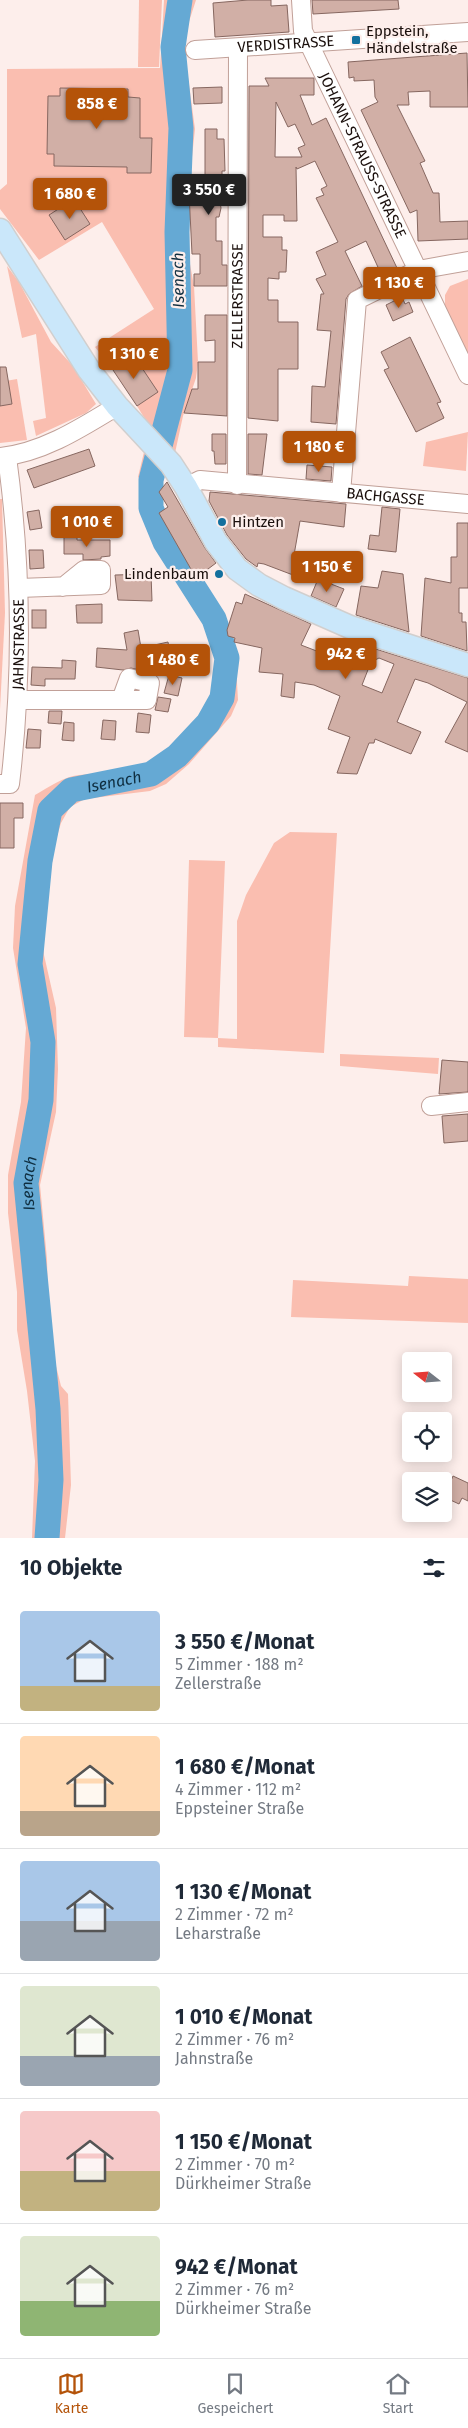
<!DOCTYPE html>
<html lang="de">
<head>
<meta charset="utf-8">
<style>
	body { margin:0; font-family:"Fira Sans",sans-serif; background:#f6f6f7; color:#1f2937; height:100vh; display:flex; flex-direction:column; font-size:19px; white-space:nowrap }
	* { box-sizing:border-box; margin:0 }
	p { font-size:16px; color:#747a83 }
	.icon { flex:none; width:28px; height:28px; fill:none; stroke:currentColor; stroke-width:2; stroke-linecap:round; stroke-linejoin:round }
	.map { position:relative; height:1538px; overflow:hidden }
	.details { display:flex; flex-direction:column; background:#fff; flex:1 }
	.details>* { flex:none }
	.needle { width:32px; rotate:287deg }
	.fabs { position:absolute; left:402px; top:1352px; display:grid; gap:10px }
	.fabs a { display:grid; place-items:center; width:50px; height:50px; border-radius:5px; background:#fff; box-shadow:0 2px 12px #0003; font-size:25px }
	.price { position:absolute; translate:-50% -42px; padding:0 11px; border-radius:5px; background:#b45309; color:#fff; font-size:16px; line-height:32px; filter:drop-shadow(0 1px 2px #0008) }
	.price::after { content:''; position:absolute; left:50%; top:30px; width:15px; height:11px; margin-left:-8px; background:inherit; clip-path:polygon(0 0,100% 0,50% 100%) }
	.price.active { background:#222; color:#fff }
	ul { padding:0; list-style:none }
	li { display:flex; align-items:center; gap:15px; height:125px; padding:0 20px }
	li+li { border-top:1px solid #e0e1e3 }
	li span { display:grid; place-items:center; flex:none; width:140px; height:100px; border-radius:5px; color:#555 }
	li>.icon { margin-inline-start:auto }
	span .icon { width:60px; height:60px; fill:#fffc; stroke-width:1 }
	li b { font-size:21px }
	h2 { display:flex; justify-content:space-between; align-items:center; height:60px; padding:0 20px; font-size:21px }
	.menu { display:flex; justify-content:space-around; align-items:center; height:70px; border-top:1px solid #e0e1e3; background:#fff; font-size:14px; color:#747a83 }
	.menu a { display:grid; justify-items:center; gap:2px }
	.menu .active { color:#b45309 }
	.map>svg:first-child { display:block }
</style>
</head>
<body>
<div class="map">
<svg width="468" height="1538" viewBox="0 0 468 1538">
	<rect width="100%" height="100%" fill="#fdeeeb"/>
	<g fill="#fabeb0">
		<polygon points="139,0 162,0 159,67 138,67"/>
		<path d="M164,0H196L183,40L195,129L184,231L194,286L198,362L196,378L183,416L175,453L156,490V514L225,626L236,665L238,700L231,716L189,764L166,784L150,791L85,799L70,807L61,823L55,843L42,929L44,955L56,1008L58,1069L56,1112L40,1185L47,1259L49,1338L61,1386L68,1394L71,1485L65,1538H32L35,1461L27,1391L17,1330V1292L8,1213V1175L21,1102L26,1028L13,948L15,906L35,795C49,787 63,777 79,775C95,773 142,774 154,765C169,755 181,741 193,728C202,717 218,703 221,688C231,647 179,580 160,544C148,523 139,504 142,480L138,477L150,427L137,406L158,392L132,353L111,367L95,347L154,309L102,222L39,260L0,209V190L7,184V69L160,68Z"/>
		<polygon points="7,266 19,282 51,342 73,366 96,404 86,413 36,436 33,421 46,418 36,334 22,338"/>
		<polygon points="468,279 468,356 445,306 445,295 450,286"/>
		<polygon points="17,379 27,440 0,443 0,382"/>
		<polygon points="468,432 466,471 423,466 426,442"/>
		<polygon points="0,499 2,499 5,613 0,709"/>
		<polygon points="290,832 337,833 324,1053 218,1047 218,1038 184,1037 189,860 225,861 218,1038 237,1039 237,921 246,895 274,843"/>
		<polygon points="340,1054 439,1058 438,1074 340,1066"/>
		<polygon points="409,1276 468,1279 468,1323 291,1317 293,1280 408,1286"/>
	</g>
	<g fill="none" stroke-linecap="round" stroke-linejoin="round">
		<path stroke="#65a9d4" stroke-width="25" id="s1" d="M47,1538L51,1480L48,1409L26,1183L41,1100L43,1042L30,964L40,861L50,810L71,790L151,774L177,756L208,723L222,698L227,658L214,619L165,542L151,508V480L180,370L177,232L181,128L173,47L180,0"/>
	</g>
	<g fill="#d1afa6" stroke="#866760" fill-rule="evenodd">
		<polygon points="248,0 271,0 271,6 287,5 289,32 215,37 213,3"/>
		<polygon points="312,0 398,0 399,9 313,14"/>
		<polygon points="467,53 468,107 430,107 430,91 408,92 409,105 397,105 425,161 420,163 433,193 439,193 440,222 468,221 468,239 418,241 417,210 410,213 361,110 378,102 375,97 374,80 354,81 354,77 349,78 348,62"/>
		<path d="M265,78H314V95H300L312,125L326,118L397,268L382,276L366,241L345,251L362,286L349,294L346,299L336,424L311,422L312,386L325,387L331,331L317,330L321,294H324L316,279L326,275L316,252L338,242L316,198L324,195L321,189L327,186L315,161L297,169L296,167L297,221H284V215H263V237H282V250H287L286,272H279V279L268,278V300H278V322H298V369H278V421L248,418L249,86H269ZM276,102L288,127L295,124L305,145L298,148L302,157H275Z"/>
		<polygon points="222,87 222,103 194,104 193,88"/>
		<polygon points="60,88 128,89 128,97 140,98 140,138 152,138 151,173 127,173 127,167 54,166 54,154 47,154 48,96 60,96"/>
		<polygon points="205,129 217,129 217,139 224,139 225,171 222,171 222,184 217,184 221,208 219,217 216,217 216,241 222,241 222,265 227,265 227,286 194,286 194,274 200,274 200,254 192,254 189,192 191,186 205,186"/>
		<polygon points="74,199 90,224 65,240 49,215"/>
		<polygon points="402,297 405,304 409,302 413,312 393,321 386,305"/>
		<polygon points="205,315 227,315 227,416 184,413 192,389 198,389 198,362 215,362 215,340 205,341"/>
		<polygon points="410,337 441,402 437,403 444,418 416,432 384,370 389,368 381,352"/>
		<polygon points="132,353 158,392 137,406 111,367"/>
		<polygon points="0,367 6,367 12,404 0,406"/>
		<polygon points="212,434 226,434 226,464 215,464 214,451 212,451"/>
		<polygon points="248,434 267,434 262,475 248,474"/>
		<polygon points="89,449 95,466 34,488 27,470"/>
		<polygon points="307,465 332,467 331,481 306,479"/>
		<polygon points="167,482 205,548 216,563 196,578 159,513 168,507 159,492"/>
		<polygon points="210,492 346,504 344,527 300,521 294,555 322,560 320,574 295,568 293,575 264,564 258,563 257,567 246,559 227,535 209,501"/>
		<polygon points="382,507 400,509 396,552 368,549 370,535 379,536"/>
		<polygon points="39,510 42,528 30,530 27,512"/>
		<polygon points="457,523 468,523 468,588 459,588 459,613 462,613 462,622 466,622 467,651 421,636 425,578 451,583 451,557 457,557"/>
		<polygon points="77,535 77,540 110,540 110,556 101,557 101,559 83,560 83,554 64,554 64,536"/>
		<polygon points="29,550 43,550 44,568 30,569"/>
		<polygon points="382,571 403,574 409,632 356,615 361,586 378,588"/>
		<polygon points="151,574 152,601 118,600 115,575"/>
		<polygon points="318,579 344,589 336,607 311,596"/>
		<path d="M245,594L311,624L301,645L340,660L347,640L468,678V752L445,742L467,702L428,683L415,679L397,722L421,732L411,754L375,739L374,743H369L357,774L337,773L350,737L328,729L340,696L314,685L295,682L294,698L281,696L283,674L259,672L262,648L234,642L235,638L228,636L227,630L236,602L242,604ZM379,658L394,664L382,693L362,685L371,662Z"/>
		<polygon points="102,604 102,623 77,623 76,605"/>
		<rect x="32" y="610" width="14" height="18"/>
		<polygon points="138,630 141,648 168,642 171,660 150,664 148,672 131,668 123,670 96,667 97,648 127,650 124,633"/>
		<polygon points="62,660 76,661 75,679 45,679 45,686 31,685 32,667 62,668"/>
		<polygon points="169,675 182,678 178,696 164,693"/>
		<polygon points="158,697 171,699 168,712 155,710"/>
		<polygon points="49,711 62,711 61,724 48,723"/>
		<polygon points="138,713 151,715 149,733 136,732"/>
		<polygon points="103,720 116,721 115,740 101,739"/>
		<polygon points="64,722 74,723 74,741 62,740"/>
		<polygon points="28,729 41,730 40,748 26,748"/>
		<polygon points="0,803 23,803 23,818 14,818 14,848 0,848"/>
		<polygon points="442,1060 468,1062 468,1092 439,1094"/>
		<polygon points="468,1114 468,1141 444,1143 442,1116"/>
		<polygon points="453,1476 468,1483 468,1501 462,1498 459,1504 444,1497"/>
	</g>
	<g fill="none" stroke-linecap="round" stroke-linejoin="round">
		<g stroke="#c1a098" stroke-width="20">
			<g id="minor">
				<path id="s2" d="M301,0L303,31L468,375"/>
				<path id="s3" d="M195,50L468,32"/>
				<path d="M0,457C42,453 81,428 117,406"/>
				<path id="s4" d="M237,485L238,48"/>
				<path id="s5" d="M186,487L200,480L468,504"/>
				<polyline points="341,493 357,300 418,270 468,261"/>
				<polyline points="19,588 101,585 101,570 84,570 63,587"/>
				<polyline points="18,700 147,700 150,683 129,678 121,700"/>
				<path id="s6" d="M0,784H10C23,674 22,567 7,457"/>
				<polyline points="431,1106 468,1102"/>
			</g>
		</g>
		<g stroke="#d1cfce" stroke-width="25">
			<polyline id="major" points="0,230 89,370 117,406 171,464 186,487 216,542 237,569 259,585 284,598 350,627 468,665"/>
		</g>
		<use href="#minor" stroke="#fff" stroke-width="18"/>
		<use href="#major" stroke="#cae7fa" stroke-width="22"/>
	</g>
	<g fill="#13709e" stroke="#fdeeeb" stroke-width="2">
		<rect x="351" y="35" width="10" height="10" rx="2.5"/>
		<circle cx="222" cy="522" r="5"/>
		<circle cx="219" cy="574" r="5"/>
	</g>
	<g text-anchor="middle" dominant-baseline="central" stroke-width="4.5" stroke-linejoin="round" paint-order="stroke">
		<g font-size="15" fill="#1a0f0c" stroke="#fdeeeb" text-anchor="start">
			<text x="366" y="31">Eppstein,<tspan x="366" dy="17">Händelstraße</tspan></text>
			<text x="232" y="522">Hintzen</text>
			<text x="209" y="574" text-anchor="end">Lindenbaum</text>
		</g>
		<g font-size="15" fill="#1a0f0c" stroke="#fdeeeb">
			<text stroke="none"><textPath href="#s3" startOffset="91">VERDISTRASSE</textPath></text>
			<text stroke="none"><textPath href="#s2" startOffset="169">JOHANN-STRAUSS-STRASSE</textPath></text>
			<text stroke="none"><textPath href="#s4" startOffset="189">ZELLERSTRASSE</textPath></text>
			<text stroke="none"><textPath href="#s5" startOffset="202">BACHGASSE</textPath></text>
			<text stroke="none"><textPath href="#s6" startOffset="150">JAHNSTRASSE</textPath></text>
		</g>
		<g font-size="16" font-style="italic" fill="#0f2e40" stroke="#fdeeeb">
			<text transform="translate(178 280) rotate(-91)">Isenach</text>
			<text stroke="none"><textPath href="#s1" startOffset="806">Isenach</textPath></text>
			<text stroke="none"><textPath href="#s1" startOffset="356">Isenach</textPath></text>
		</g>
	</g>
</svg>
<div class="fabs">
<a><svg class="needle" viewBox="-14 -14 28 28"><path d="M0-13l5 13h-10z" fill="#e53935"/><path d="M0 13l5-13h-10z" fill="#747a83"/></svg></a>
<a><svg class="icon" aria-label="locate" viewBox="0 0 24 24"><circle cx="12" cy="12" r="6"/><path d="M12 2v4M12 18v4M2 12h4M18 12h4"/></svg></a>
<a><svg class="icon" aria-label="layers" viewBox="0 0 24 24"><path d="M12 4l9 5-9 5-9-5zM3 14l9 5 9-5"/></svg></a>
</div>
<b class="price" style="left:97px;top:130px">858 €</b>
<b class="price active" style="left:209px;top:216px">3 550 €</b>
<b class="price" style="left:70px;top:220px">1 680 €</b>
<b class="price" style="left:399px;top:309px">1 130 €</b>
<b class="price" style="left:134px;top:380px">1 310 €</b>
<b class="price" style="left:319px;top:473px">1 180 €</b>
<b class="price" style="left:87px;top:548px">1 010 €</b>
<b class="price" style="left:327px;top:593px">1 150 €</b>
<b class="price" style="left:346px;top:680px">942 €</b>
<b class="price" style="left:173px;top:686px">1 480 €</b>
</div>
<section class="details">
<h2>10 Objekte<svg class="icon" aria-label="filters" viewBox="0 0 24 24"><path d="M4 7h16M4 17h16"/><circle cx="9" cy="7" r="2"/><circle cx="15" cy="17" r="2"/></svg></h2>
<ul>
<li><span style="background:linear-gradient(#a9c7e8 75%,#c2b280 0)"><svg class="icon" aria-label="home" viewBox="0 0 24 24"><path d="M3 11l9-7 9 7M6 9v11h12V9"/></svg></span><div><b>3 550 €/Monat</b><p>5 Zimmer · 188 m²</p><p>Zellerstraße</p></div></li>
<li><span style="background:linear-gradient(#ffd9b3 75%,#b9a48a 0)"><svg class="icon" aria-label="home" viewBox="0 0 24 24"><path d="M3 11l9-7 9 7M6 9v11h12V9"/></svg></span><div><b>1 680 €/Monat</b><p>4 Zimmer · 112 m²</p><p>Eppsteiner Straße</p></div></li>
<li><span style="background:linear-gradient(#a9c7e8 60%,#9aa5b1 0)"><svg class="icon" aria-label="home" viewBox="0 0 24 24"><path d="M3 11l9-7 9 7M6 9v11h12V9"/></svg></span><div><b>1 130 €/Monat</b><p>2 Zimmer · 72 m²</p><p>Leharstraße</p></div></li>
<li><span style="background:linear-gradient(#dfe7d0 70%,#9aa5b1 0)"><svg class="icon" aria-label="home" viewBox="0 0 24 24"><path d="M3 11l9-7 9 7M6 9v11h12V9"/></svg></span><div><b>1 010 €/Monat</b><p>2 Zimmer · 76 m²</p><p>Jahnstraße</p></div></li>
<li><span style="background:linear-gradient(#f6c9c9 60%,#c2b280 0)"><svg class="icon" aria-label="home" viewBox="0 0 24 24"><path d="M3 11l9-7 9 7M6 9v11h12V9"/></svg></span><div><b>1 150 €/Monat</b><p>2 Zimmer · 70 m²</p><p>Dürkheimer Straße</p></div></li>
<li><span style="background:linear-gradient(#dfe7d0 65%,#8fb573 0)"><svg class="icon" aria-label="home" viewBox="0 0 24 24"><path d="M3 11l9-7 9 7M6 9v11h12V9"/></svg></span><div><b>942 €/Monat</b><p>2 Zimmer · 76 m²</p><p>Dürkheimer Straße</p></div></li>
</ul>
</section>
<nav class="menu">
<a class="active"><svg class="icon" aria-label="map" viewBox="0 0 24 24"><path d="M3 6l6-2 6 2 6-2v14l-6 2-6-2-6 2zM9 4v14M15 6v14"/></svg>Karte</a>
<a><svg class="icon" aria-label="saved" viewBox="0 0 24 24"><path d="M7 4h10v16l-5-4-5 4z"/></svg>Gespeichert</a>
<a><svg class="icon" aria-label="home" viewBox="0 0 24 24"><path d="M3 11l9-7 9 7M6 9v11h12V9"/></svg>Start</a>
</nav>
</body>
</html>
